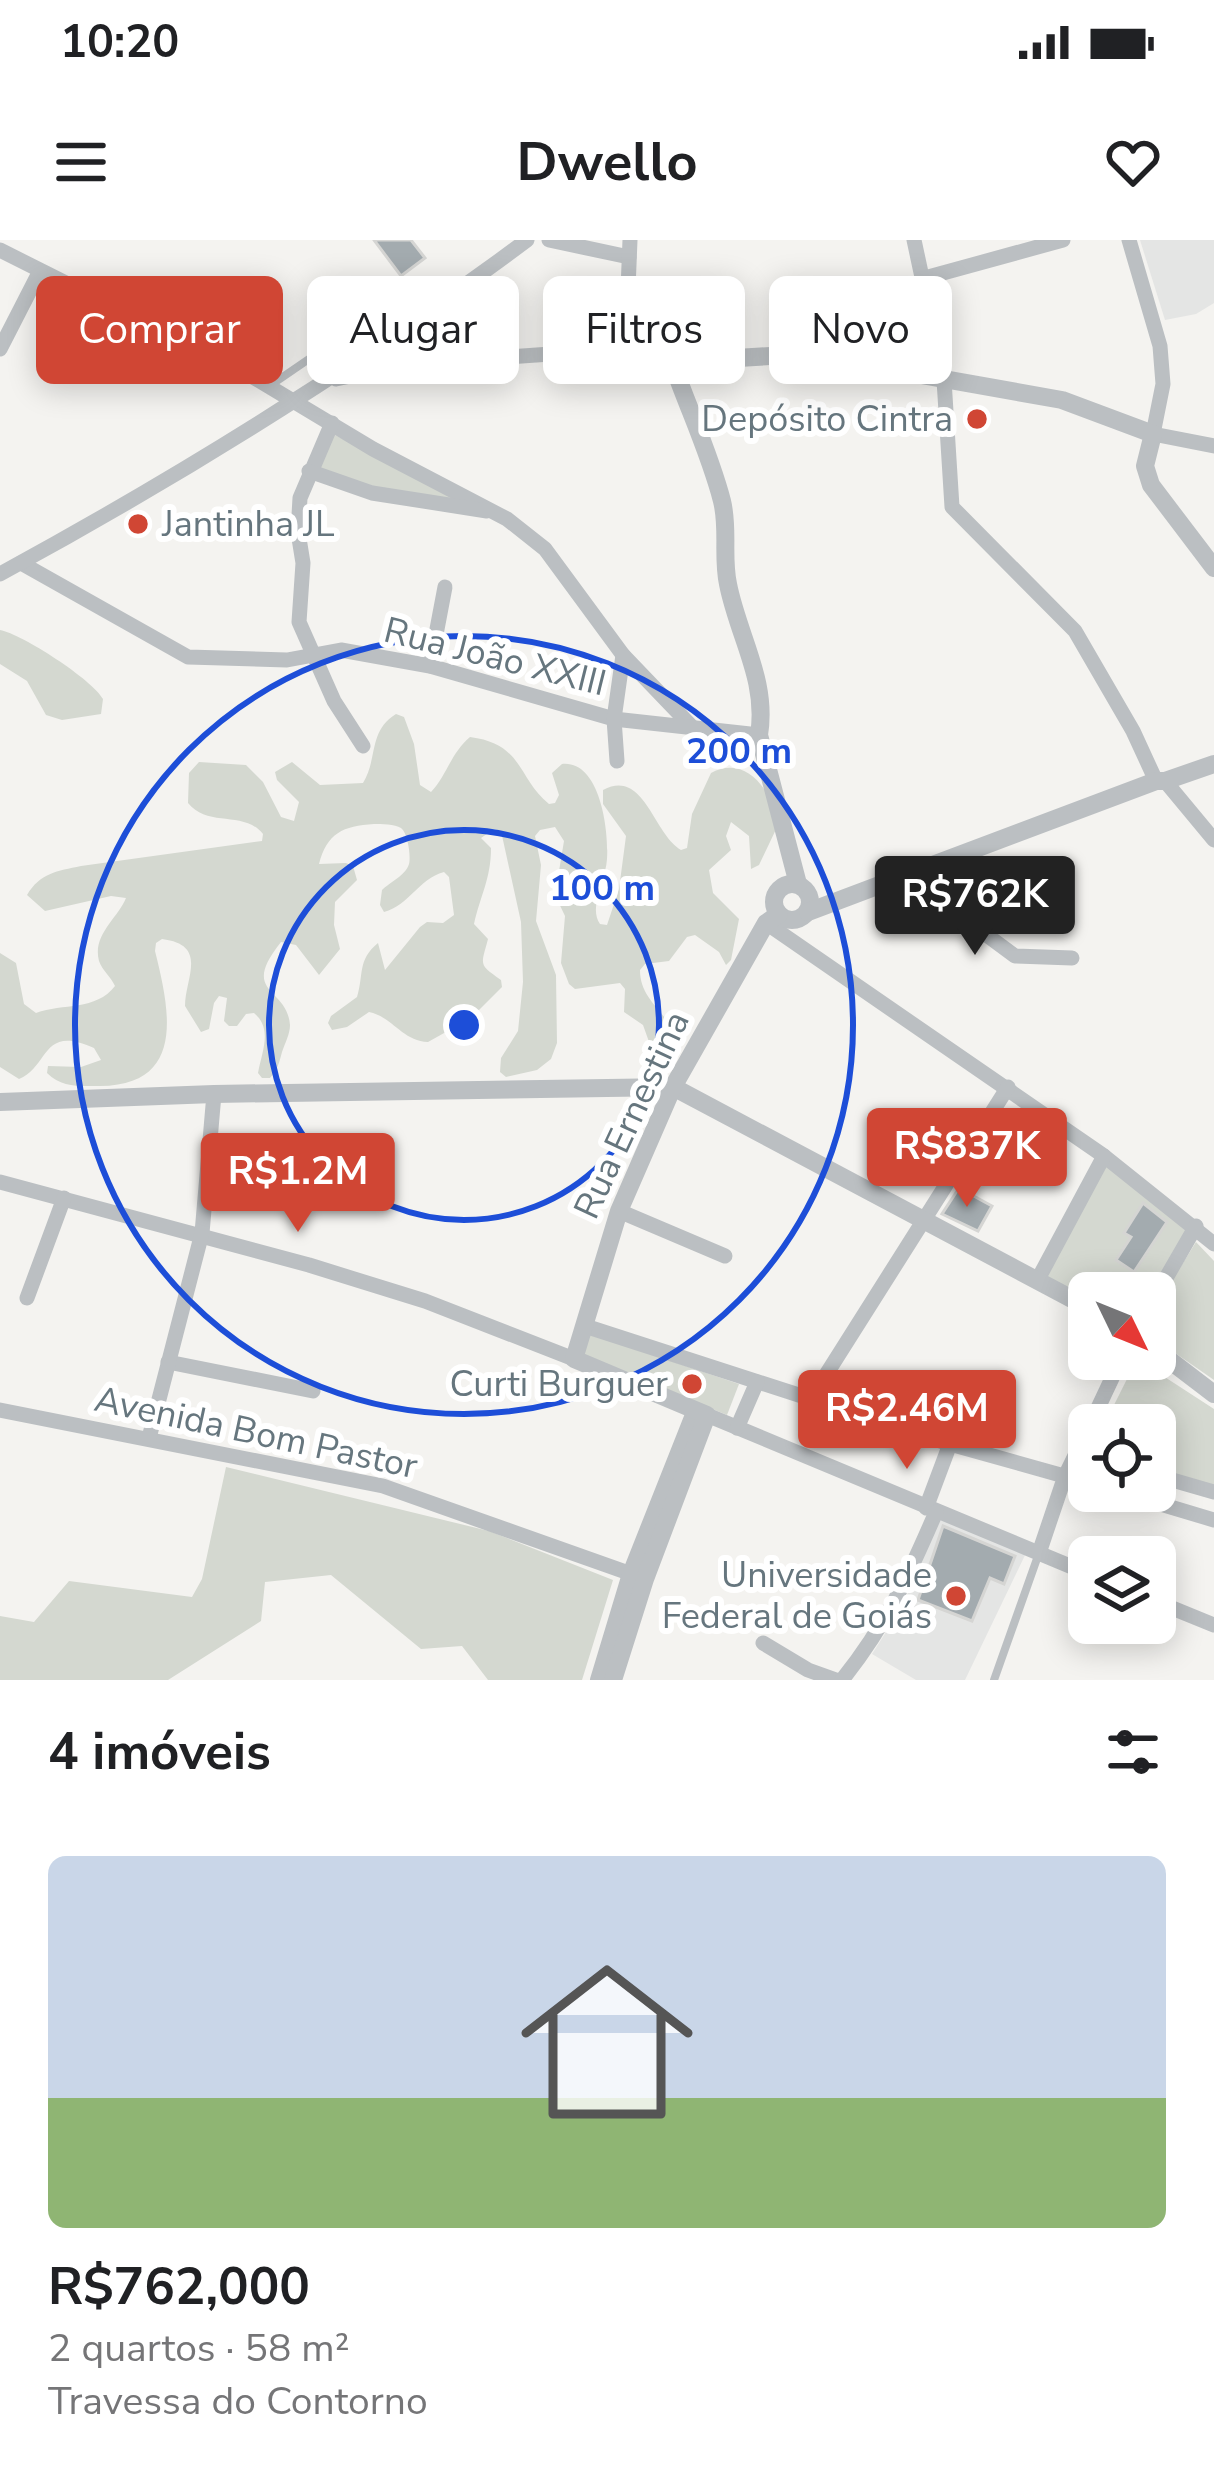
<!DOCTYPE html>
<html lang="pt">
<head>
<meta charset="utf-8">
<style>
	body { margin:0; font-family:"Nunito Sans",sans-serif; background:#f2f2f2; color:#202124; height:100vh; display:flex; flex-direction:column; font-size:45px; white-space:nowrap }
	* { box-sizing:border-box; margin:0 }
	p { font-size:39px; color:#757577 }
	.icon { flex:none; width:66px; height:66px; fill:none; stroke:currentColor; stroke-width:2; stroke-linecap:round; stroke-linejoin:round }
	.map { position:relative; height:1440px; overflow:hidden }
	.panel { display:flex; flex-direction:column; background:#fff; flex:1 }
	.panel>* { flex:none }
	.banner { position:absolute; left:36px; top:36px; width:1143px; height:108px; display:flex; gap:24px }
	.needle { width:78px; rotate:133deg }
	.buttons { position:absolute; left:1068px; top:1032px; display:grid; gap:24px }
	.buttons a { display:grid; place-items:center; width:108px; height:108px; border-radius:18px; background:#fff; box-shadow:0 6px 30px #0003; font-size:60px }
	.price { position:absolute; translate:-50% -102px; padding:0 27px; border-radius:12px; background:#d04634; color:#fff; font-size:39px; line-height:78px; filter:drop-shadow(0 3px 6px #0008) }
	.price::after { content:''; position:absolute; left:50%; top:72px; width:36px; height:27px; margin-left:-18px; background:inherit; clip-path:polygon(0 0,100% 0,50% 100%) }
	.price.on { background:#222; color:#fff }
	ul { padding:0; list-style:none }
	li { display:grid; align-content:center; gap:24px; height:636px; padding:0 48px }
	li span { display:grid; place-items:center; height:372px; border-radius:18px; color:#555 }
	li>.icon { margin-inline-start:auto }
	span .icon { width:216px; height:216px; fill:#fffc; stroke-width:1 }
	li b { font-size:51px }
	h2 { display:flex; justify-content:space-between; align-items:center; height:144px; padding:0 48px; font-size:51px }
	.chip { padding:0 42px; border-radius:18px; background:#fff; box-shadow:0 6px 30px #0003; font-size:42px; line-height:108px }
	.chip.on { background:#d04634; color:#fff }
	.status { display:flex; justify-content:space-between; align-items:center; height:84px; padding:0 60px; background:#fff; direction:ltr }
	.status svg { height:33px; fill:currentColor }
	header { display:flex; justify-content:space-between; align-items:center; height:156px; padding:0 48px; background:#fff; font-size:54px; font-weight:700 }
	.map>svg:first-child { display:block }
</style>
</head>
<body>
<div class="status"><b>10:20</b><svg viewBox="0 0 49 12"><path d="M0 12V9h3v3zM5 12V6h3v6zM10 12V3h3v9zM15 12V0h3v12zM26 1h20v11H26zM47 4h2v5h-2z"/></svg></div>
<header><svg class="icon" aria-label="menu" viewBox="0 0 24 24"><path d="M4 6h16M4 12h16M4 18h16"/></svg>Dwello<svg class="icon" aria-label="heart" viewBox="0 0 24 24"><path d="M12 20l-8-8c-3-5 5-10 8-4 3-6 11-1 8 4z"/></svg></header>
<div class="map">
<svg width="1214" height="1440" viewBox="0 0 1214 1440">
	<rect width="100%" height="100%" fill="#f4f3f0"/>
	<g fill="#e4e5e4">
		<polygon points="1140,0 1214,0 1214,63 1196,74 1165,80"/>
		<polygon points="940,1276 1027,1311 965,1440 916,1440 872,1414 902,1367"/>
	</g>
	<g fill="#d4d8d0">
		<polygon points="333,194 476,266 378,248 314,228"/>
		<path d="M0,390C22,394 93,440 103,459L101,474L62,480L46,475L27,441L0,424Z"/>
		<path d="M396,474L404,477L414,504L420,545L431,552C447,535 451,513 470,497C524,504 517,538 549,564L555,563L559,555L552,533L562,524C600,520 609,590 607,619C606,640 588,667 600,684L607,685L619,649L626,596L603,564V550C644,528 653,593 681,610L687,608L692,574L711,533C747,514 771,551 779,583L759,625L751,629L749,596L731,582L726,596L731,610L709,630L713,653L739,679L731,720L726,725L719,712L695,695L687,697L669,721L645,724L640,730C640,761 668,772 678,800L676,808L653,813L643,785L624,772L625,749L620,743L575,749L569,744L561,723L565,676L555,655L564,601L555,587L540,590L535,596L541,625L536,681L556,735L557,803L551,819L537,830L506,837L500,832L501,818L518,791L523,742L521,682L501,591L494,589L481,598L491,608C491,639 480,656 474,684L488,699C481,726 478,724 501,740L502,747L471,778L428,802C402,801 393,777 369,772L347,787L332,790L328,783L331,776L357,757C364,735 357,720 378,703L385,730L420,687L427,682L443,683L454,675L449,637L444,632C418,639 410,665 384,672L380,665L382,650C389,643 406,635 409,624C411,617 408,593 401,588C395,584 381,584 374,584C343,586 327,593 319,624L346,623L353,626L357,640L335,662L334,685L340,709L319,735L296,705L281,702C239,755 287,746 290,785C290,794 285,803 282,812C279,823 278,829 270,838H262L258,833C262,811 273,789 254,773L246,774L237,786H229L224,781L227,758L219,756L214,763L209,789L201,792L185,766C185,738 209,705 162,699L156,703L155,711C170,771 186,845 100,846C79,846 62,848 47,833L48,826L81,827L101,820L94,808C41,784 50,826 19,839L0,827V713L16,723L24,764L36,773C63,763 96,771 115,746C111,737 102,730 99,721C92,695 118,678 126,658L111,656L45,671L27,655C40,633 57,631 81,626L262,601L263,594C244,570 208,588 188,563L189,533L199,522L246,525L263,542L281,577L294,581L299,562L277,540L275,532L292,522L320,545L363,543C378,519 368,491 396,474Z"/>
		<polygon points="1106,924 1190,987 1152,1053 1089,1053 1089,1060 1045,1037"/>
		<polygon points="1196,1002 1214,1021 1214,1140 1155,1099 1155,1068"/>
		<polygon points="588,1093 739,1144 727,1175 580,1115"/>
		<polygon points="1137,1119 1214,1169 1214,1247 1155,1230 1155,1185 1104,1185"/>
		<polygon points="226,1227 489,1291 613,1340 582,1440 488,1440 462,1406 421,1409 331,1335 265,1342 261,1381 168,1440 0,1440 0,1376 34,1382 69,1341 192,1357 202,1339"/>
	</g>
	<g fill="#a3abaf" stroke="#d5d5d3" stroke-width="3">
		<polygon points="374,0 411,0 425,18 401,36"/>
		<polygon points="989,901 1033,925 1026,933 984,911"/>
		<polygon points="959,948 992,966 978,991 942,974"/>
		<polygon points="1143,963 1167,982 1134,1032 1116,1020 1131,997 1124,993"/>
		<polygon points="943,1286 1015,1316 1004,1344 990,1338 972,1381 918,1360"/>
	</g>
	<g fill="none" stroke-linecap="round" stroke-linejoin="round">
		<g stroke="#bbbfc2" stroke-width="8">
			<polyline points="271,145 395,60 414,78"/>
			<polyline points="994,1440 1039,1313"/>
		</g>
		<g stroke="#bbbfc2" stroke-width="15">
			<polyline points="549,0 629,17"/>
			<polyline points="630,0 627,74 636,108"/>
			<polyline points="914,0 944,140 952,267 1075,391 1133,491 1156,541"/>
			<polyline points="1129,0 1160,106 1163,144 1153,194 1214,206"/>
			<polyline points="0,10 253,137 373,209 507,279 545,309 623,415 692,487"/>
			<polyline points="921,39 1063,0"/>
			<polyline points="629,40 672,122"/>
			<polyline points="0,109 40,31"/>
			<polyline points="336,139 409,124 636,108 672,122"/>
			<polyline points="332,183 300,258 298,292 303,323 299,382 334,461 363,506"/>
			<polyline points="309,231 372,253 487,271"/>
			<polyline points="21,323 188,417 287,420 341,410 430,426 614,479 759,495"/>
			<path d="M0,334C182,235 361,124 527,0"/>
			<polyline points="430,426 445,347"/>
			<polyline points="617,521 614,479 623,415"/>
			<polyline points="1165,541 1214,600"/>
			<polyline points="914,631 961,676 1015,716 1072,718"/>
			<polyline points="766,683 1104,916 1214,1004"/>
			<polyline points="0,942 309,1025 425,1061 574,1119"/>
			<polyline points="619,971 725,1016"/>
			<polyline points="1037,1041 1104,916"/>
			<polyline points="1155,1057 1196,986"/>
			<polyline points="27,1058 64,958"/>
			<polyline points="585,1086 950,1204 1089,1243"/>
			<polyline points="168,1122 313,1151"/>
			<polyline points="810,1160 1008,847"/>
			<polyline points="0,1170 383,1246 640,1337"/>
			<polyline points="707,1175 1089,1334"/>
			<polyline points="1090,1185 1121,1119"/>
			<polyline points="737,1188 757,1142"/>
			<polyline points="149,1198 202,993 214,854"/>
			<polyline points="1155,1235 1214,1252"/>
			<polyline points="1117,1251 1214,1280"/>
			<polyline points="926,1268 950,1204"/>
			<polyline points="1039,1313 1065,1236 1089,1187"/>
			<polyline points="1155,1361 1214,1385"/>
			<polyline points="763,1403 808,1430 836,1440"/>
			<path d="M842,1440C886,1385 908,1337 936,1272"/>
		</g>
		<g stroke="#bbbfc2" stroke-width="18">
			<circle cx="792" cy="662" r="18"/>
			<path d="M798,644L759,495C768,440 738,396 728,344C722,316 729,289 722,261C710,214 688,168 672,122L803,114L1062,160L1153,194L1145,226L1151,245L1214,328"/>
			<polyline points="808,672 1156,541 1165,541 1214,524"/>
			<polyline points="0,862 214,854 673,847 1089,1068"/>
			<polyline points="1155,1109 1214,1154"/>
			<polyline points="599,1440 631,1334 694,1175"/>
			<polyline points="613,1440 645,1339 707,1175 574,1119 619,971 673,847 766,683 779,674"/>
		</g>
	</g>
	<g fill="none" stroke="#1d4ed8" stroke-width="6">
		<circle cx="464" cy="785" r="195"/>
		<circle cx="464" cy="785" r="389"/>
	</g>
	<g fill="#d04634" stroke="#fff" stroke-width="4.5">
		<circle cx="977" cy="179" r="12"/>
		<circle cx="138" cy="284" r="12"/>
		<circle cx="692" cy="1144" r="12"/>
		<circle cx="956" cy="1356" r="12"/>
	</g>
	<g text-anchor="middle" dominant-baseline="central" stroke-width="12" stroke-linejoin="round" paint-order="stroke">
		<g font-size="36" fill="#66767e" stroke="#fff" text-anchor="end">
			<text x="953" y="179">Depósito Cintra</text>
			<text x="162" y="284" text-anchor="start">Jantinha JL</text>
			<text x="668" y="1144">Curti Burguer</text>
			<text x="932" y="1335">Universidade<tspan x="932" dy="41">Federal de Goiás</tspan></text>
		</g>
		<g font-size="36" fill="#66767e" stroke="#fff">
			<text transform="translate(495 417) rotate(14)">Rua João XXIII</text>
			<text transform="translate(632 875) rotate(-65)">Rua Ernestina</text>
			<text transform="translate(256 1193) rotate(12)">Avenida Bom Pastor</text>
		</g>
	</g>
	<circle cx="464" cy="785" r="18" fill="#1d4ed8" stroke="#fff" stroke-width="6"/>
	<g font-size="36" text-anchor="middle" font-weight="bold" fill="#1d4ed8" stroke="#fff" stroke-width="12" stroke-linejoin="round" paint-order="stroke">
		<text x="739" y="523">200 m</text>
		<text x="602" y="660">100 m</text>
	</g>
</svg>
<div class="buttons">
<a><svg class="needle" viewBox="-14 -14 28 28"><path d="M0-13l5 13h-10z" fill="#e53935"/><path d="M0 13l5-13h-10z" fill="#757577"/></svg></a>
<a><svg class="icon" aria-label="locate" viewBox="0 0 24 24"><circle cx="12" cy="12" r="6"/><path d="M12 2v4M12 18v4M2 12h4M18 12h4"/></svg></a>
<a><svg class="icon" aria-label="layers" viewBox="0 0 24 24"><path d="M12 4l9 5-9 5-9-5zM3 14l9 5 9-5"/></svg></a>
</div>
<b class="price on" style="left:975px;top:718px">R$762K</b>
<b class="price" style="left:967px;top:970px">R$837K</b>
<b class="price" style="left:298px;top:995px">R$1.2M</b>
<b class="price" style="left:907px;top:1232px">R$2.46M</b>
<div class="banner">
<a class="chip on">Comprar</a>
<a class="chip">Alugar</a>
<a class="chip">Filtros</a>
<a class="chip">Novo</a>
</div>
</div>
<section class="panel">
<h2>4 imóveis<svg class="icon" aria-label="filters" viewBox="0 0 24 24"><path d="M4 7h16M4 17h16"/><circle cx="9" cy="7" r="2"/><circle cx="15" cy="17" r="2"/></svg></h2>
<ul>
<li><span style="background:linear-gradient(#c9d6e8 65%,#8fb573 0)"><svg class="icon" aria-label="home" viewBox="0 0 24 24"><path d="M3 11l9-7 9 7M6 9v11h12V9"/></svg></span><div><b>R$762,000</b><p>2 quartos · 58 m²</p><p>Travessa do Contorno</p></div></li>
</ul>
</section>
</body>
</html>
